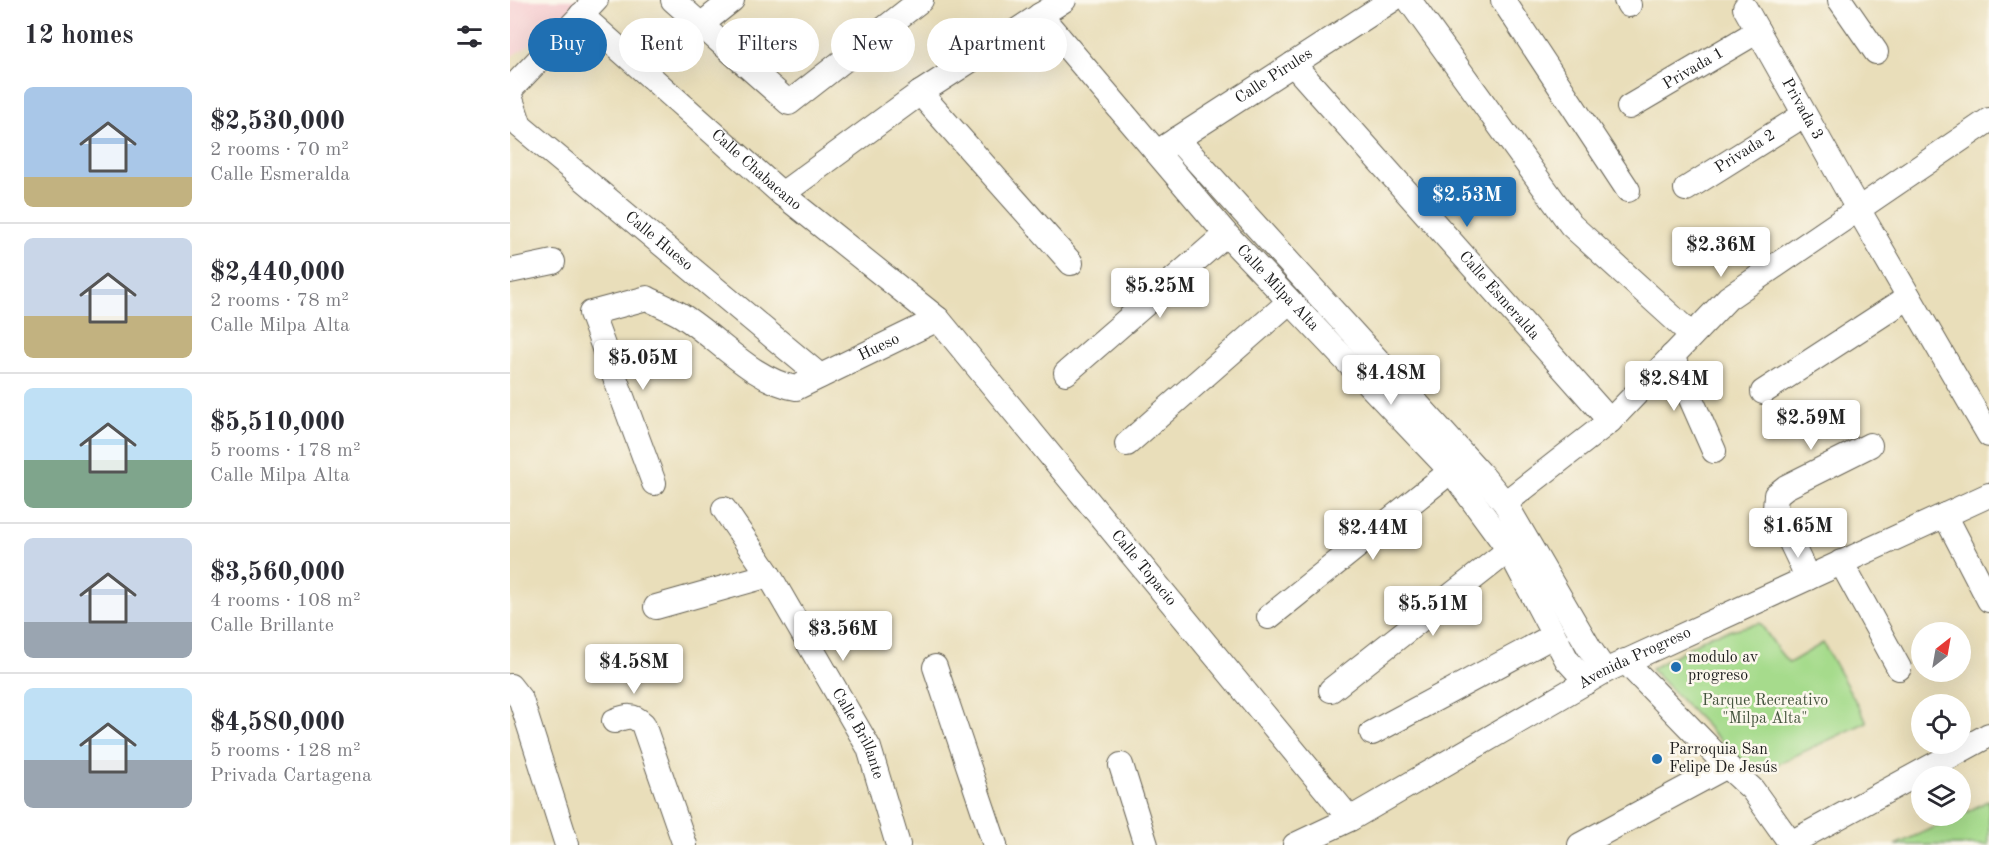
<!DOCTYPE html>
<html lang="en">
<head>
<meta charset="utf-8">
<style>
	body { margin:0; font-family:"Old Standard TT",serif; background:#f2f2f3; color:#2b2b33; height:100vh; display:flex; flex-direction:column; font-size:22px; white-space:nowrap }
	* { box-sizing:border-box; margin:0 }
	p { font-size:20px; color:#7c7c81 }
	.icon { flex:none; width:33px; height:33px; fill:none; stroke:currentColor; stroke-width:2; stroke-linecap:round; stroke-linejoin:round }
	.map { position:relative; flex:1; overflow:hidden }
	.drawer { display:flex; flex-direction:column; background:#fff; width:510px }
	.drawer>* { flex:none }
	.guide { position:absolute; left:18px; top:18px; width:570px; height:54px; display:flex; gap:12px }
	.needle { width:39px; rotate:31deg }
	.controls { position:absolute; left:1401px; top:622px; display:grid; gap:12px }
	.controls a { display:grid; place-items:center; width:60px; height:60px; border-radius:50%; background:#fff; box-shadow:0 6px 24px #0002; font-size:30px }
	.price { position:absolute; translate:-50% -51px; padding:0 14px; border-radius:6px; background:#fff; color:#222; font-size:20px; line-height:39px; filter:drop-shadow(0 2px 3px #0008) }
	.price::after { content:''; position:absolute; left:50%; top:36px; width:18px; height:14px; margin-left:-9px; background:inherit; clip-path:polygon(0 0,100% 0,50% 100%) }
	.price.selected { background:#1f6fb2; color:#fff }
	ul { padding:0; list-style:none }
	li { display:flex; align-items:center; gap:18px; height:150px; padding:0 24px }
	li+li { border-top:2px solid #e1e1e2 }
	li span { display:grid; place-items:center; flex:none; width:168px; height:120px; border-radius:9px; color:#555 }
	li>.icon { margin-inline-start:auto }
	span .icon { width:72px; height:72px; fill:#fffc; stroke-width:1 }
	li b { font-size:26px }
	h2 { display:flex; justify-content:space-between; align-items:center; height:72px; padding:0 24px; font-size:26px }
	.chip { padding:0 21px; border-radius:27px; background:#fff; box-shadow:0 6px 24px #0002; font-size:21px; line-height:54px }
	.chip.selected { background:#1f6fb2; color:#fff }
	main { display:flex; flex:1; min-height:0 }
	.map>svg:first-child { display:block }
</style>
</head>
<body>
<main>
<section class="drawer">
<h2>12 homes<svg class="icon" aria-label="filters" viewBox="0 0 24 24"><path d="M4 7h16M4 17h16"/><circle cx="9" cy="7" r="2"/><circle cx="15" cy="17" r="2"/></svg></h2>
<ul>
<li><span style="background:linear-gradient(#a9c7e8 75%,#c2b280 0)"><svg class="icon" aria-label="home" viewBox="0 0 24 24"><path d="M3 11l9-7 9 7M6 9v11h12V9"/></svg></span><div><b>$2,530,000</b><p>2 rooms · 70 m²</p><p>Calle Esmeralda</p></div></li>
<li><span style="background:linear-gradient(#c9d6e8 65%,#c2b280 0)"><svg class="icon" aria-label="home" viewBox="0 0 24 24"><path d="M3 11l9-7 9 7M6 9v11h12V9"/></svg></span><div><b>$2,440,000</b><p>2 rooms · 78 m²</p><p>Calle Milpa Alta</p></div></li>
<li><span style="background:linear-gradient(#bfe0f5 60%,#7fa58c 0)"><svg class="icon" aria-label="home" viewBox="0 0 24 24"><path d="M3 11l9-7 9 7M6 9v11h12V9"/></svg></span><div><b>$5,510,000</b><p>5 rooms · 178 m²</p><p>Calle Milpa Alta</p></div></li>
<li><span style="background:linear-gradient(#c9d6e8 70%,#9aa5b1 0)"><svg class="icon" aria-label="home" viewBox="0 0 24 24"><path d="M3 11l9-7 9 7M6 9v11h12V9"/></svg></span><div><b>$3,560,000</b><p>4 rooms · 108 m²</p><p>Calle Brillante</p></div></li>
<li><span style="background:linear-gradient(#bfe0f5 60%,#9aa5b1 0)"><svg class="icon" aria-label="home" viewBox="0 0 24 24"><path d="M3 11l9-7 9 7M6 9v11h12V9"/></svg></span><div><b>$4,580,000</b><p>5 rooms · 128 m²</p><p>Privada Cartagena</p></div></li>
</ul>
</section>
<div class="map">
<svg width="1479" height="845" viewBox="0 0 1479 845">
	<rect width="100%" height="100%" fill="#fbf7ec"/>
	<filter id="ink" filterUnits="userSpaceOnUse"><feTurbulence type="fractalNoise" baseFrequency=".0167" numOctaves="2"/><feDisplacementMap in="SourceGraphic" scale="12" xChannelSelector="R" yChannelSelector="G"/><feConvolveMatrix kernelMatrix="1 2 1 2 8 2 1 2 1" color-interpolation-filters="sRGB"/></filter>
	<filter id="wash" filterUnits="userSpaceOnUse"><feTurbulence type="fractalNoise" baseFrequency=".008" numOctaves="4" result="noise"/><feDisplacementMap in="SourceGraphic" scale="24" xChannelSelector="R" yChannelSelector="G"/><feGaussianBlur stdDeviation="1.35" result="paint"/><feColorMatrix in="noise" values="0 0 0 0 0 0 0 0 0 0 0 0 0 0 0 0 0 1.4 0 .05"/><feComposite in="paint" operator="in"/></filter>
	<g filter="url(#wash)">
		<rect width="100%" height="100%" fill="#e9deba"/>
		<polygon fill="#f7cfd2" points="0,0 68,0 51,26 0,57"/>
		<g fill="#a6db8c" stroke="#617c54" stroke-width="1.5">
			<polygon points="1250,623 1269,651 1279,663 1313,643 1357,722 1244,775 1141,669 1201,635"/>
			<polygon points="1479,800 1479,845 1385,845 1450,816"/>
		</g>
	</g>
	<g filter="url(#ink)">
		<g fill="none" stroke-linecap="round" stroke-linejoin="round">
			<g stroke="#646053" stroke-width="26">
				<g id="minor">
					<polyline points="163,0 279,103 411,0"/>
					<polyline points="899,0 1061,225 1182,335"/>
					<polyline points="993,0 1118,190"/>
					<polyline points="1116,0 1119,5"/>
					<polyline points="1330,0 1366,52"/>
					<path id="s1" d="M1235,8L1348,209L1479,435"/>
					<path id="s2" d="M71,15L272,194L428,319L840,819"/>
					<path id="s3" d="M530,15L716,234L941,471L999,550L1057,660L1077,682"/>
					<polyline points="192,24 222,0"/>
					<path id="s4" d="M783,64L1100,421"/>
					<polyline points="0,90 86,0"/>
					<polyline points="410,93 561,263"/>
					<path id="s5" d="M0,96L10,126L310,376"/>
					<path id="s6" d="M1119,107L1248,31"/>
					<polyline points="667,139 970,473 995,503 1080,649 1095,671"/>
					<path id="s7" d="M655,147L882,0"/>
					<path id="s8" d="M1176,189L1294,115"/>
					<polyline points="272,194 410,93 554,0"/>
					<polyline points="0,271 43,262"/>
					<polyline points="1162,356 1204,451"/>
					<polyline points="556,373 716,234"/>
					<polyline points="1253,392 1399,297"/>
					<polyline points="617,444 779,302"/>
					<path id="s9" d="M144,483L81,313L137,298C148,304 161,309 171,315C208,338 242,380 286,388L428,319"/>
					<polyline points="995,503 1100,421 1218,298 1479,120"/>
					<path id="s10" d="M214,509L259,575L359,748L388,845"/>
					<polyline points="1435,515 1479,600"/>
					<polyline points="1331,562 1389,668"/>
					<polyline points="1298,578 1265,509 1266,495 1276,487 1360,445"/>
					<polyline points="146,607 259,575"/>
					<polyline points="759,617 941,471"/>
					<polyline points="1115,661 1217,766 1242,789 1282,845"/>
					<polyline points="425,667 485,845"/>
					<polyline points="0,686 11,700 57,845"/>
					<polyline points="821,690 999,550"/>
					<path d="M104,721C117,716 123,714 133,724L175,845"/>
					<polyline points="862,733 1043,636"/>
					<polyline points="611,765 636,845"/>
					<polyline points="1281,843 1479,735"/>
					<path id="s11" d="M785,845L840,819L1095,671L1479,495"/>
					<polyline points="1070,845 1217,766"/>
				</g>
			</g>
			<use href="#minor" stroke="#fff" stroke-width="24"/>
		</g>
	</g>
	<g fill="#1f6fb2" stroke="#fbf7ec" stroke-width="2">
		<circle cx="1166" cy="667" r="6"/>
		<circle cx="1147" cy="759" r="6"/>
	</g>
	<g text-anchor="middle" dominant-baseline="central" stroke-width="5" stroke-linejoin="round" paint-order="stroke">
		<g font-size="16" fill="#1c1c1c" stroke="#fbf7ec">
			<text stroke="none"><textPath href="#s6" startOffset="75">Privada 1</textPath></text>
			<text stroke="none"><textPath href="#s7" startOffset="130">Calle Pirules</textPath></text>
			<text stroke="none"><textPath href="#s1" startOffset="116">Privada 3</textPath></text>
			<text stroke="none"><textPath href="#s8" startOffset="70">Privada 2</textPath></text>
			<text stroke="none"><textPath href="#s2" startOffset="234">Calle Chabacano</textPath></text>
			<text stroke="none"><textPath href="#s5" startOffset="212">Calle Hueso</textPath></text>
			<text stroke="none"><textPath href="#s3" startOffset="362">Calle Milpa Alta</textPath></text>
			<text stroke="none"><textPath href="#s4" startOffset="310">Calle Esmeralda</textPath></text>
			<text stroke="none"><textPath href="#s9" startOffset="507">Hueso</textPath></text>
			<text stroke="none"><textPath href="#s2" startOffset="792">Calle Topacio</textPath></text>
			<text stroke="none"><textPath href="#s11" startOffset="388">Avenida Progreso</textPath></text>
			<text stroke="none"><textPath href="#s10" startOffset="262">Calle Brillante</textPath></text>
		</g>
		<g font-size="16" fill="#1c1c1c" stroke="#fbf7ec" text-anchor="start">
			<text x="1178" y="658">modulo av<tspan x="1178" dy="18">progreso</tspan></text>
			<text x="1159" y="750">Parroquia San<tspan x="1159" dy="18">Felipe De Jesús</tspan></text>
		</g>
		<g font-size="16" fill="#45553e" stroke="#fbf7ec">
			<text x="1255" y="701">Parque Recreativo<tspan x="1255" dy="18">"Milpa Alta"</tspan></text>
		</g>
	</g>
</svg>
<div class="controls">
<a><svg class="needle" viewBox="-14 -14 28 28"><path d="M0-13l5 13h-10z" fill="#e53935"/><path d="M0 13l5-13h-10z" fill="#7c7c81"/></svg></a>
<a><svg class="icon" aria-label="locate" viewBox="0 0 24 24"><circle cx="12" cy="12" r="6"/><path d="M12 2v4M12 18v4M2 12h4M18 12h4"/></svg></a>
<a><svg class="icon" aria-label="layers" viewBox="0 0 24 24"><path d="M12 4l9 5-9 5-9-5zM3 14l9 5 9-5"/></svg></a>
</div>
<b class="price selected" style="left:957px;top:228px">$2.53M</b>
<b class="price" style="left:1211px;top:278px">$2.36M</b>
<b class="price" style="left:650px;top:319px">$5.25M</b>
<b class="price" style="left:133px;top:391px">$5.05M</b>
<b class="price" style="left:881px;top:406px">$4.48M</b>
<b class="price" style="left:1164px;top:412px">$2.84M</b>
<b class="price" style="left:1301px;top:451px">$2.59M</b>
<b class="price" style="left:1288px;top:559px">$1.65M</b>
<b class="price" style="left:863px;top:561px">$2.44M</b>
<b class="price" style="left:923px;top:637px">$5.51M</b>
<b class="price" style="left:333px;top:662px">$3.56M</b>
<b class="price" style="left:124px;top:695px">$4.58M</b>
<div class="guide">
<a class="chip selected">Buy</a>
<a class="chip">Rent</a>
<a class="chip">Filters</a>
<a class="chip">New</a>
<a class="chip">Apartment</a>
</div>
</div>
</main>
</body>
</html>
